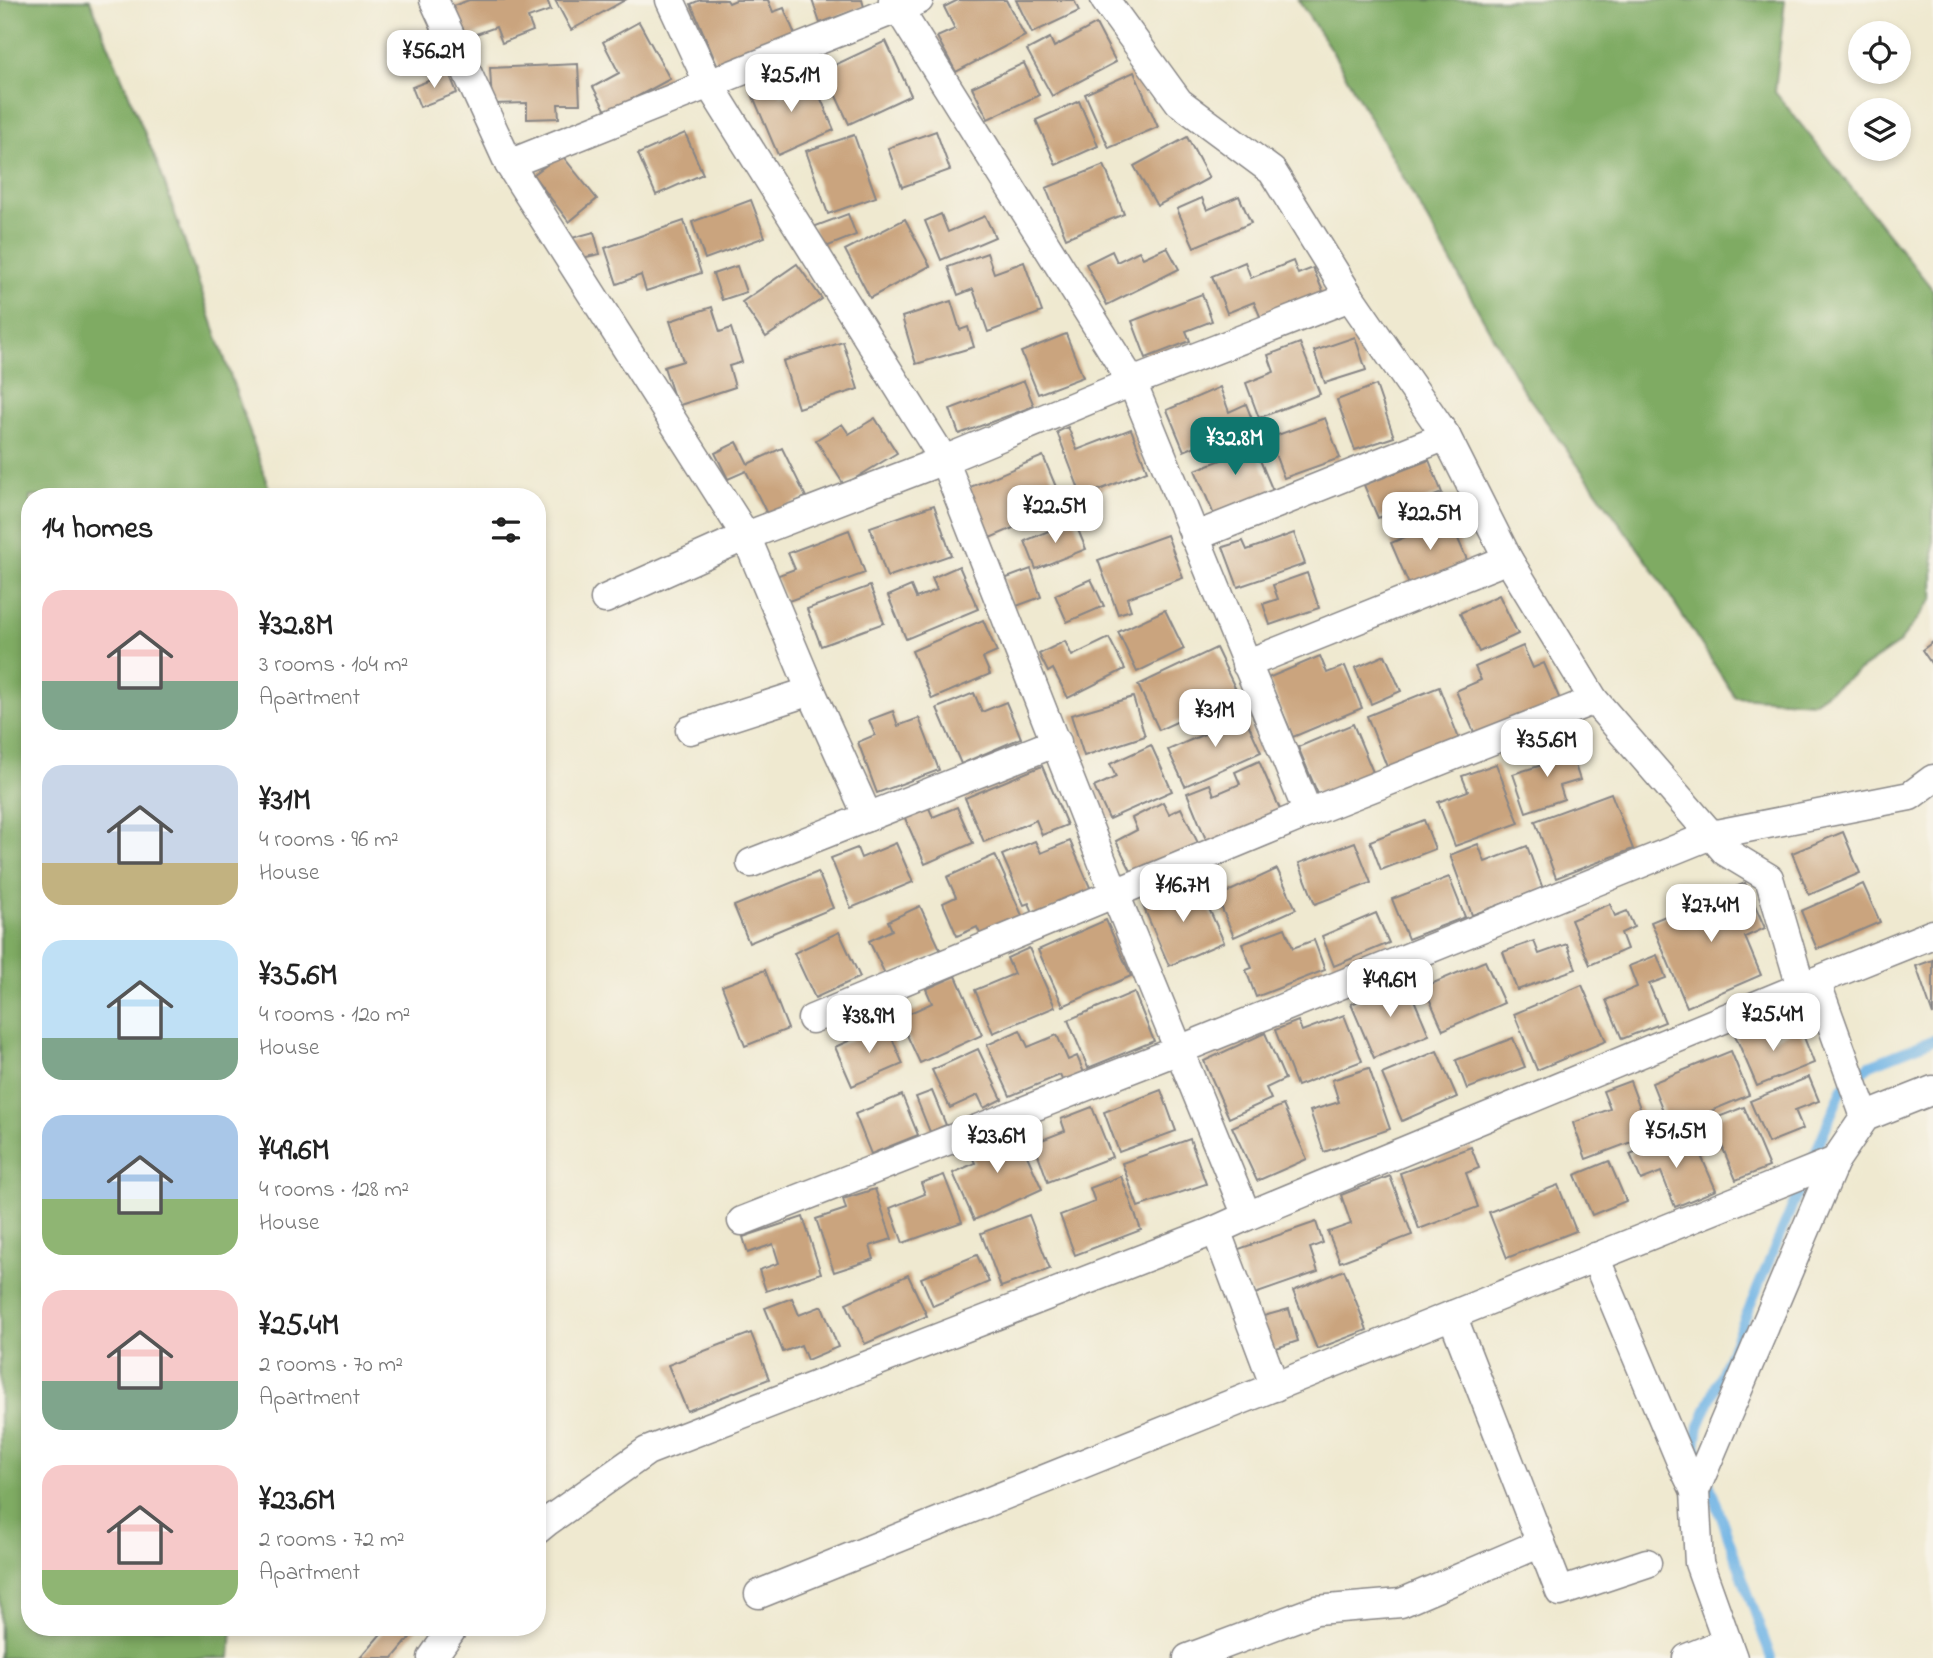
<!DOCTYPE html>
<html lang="en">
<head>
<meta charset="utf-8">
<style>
	body { margin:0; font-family:"Indie Flower",sans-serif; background:#f2f2f2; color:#222; height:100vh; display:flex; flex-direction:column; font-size:26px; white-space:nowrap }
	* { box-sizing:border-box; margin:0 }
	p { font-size:23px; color:#767676 }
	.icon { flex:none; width:38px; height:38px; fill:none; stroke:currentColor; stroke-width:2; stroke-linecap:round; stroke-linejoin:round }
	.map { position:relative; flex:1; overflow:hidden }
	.drawer { position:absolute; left:21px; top:488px; width:525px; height:1148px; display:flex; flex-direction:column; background:#fff; border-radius:28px; box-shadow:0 4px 10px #0003 }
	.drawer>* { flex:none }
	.controls { position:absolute; left:1848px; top:21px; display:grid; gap:14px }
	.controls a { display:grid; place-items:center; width:63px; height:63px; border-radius:50%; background:#fff; box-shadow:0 4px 10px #0003; font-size:35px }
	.price { position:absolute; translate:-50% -60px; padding:0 16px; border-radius:14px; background:#fff; color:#222; font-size:23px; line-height:46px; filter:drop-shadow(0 2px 4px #0008) }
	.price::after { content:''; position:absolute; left:50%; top:42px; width:21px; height:16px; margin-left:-10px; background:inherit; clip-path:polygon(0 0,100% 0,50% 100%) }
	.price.current { background:#0f766e; color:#fff }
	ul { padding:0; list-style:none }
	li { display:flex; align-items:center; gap:21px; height:175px; padding:0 21px }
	li span { display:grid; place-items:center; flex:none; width:196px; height:140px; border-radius:21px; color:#555 }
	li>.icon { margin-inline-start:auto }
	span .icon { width:84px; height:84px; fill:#fffc; stroke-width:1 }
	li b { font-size:30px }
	h2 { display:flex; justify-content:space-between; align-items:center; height:84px; padding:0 21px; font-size:30px }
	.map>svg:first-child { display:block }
</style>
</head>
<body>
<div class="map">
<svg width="1933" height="1658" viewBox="0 0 1933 1658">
	<rect width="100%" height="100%" fill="#f7f3e8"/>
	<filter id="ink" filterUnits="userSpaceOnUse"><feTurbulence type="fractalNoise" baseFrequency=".0143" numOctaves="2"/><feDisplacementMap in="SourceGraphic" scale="14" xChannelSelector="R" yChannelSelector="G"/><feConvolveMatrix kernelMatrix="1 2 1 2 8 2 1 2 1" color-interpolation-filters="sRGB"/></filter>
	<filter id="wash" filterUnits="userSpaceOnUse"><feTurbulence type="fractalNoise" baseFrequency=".00686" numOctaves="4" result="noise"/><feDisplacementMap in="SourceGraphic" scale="28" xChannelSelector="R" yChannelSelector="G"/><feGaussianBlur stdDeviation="1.57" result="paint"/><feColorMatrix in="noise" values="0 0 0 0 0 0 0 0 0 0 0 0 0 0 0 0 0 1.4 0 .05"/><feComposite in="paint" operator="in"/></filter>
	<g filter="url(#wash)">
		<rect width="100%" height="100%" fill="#efe9d0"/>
		<g fill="#7fab63" stroke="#50664f" stroke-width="2">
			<polygon points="0,0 90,0 160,170 272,497 30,497 30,1628 232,1628 230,1658 0,1658"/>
			<polygon points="1298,0 1785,0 1775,92 1933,290 1933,599 1898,644 1813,702 1735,697 1652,568 1522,388 1332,51"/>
		</g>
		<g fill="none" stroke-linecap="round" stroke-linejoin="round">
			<g stroke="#6fb4e5" stroke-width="10">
				<polyline points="1702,1462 1696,1446 1699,1426 1843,1087 1870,1065 1933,1040"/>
				<polyline points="1707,1477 1771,1658"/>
			</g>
		</g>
		<g id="blocks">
			<g fill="#caa47e">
				<polygon points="469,0 547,0 551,10 528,18 533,31 502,43 496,27 462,39 450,7"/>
				<polygon points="555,0 625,0 571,30"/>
				<polygon points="700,0 727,0 729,3 736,0 768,0 773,12 784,8 796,37 719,70 691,4"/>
				<polygon points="812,0 862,0 864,7 820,23"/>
				<polygon points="958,0 1006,0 1025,36 956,72 937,37 955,29 944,7"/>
				<polygon points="1016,0 1074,0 1079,11 1032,33"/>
				<polygon points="639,22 670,79 607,113 593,87 619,73 603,42"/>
				<polygon points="1096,24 1116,62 1052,96 1027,50 1050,38 1054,47"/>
				<polygon points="886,41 911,95 849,124 824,70"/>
				<polygon points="1024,63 1039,95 988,119 972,87"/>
				<polygon points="578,64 580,104 558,104 559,118 527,119 527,103 492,104 490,68"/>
				<polygon points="1134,72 1158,127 1109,148 1085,94"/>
				<polygon points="449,73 457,93 420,107 412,87"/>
				<polygon points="773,77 781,96 814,82 834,130 778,155 749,87"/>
				<polygon points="1079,101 1098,146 1056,165 1036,120"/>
				<polygon points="936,131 950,170 902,187 888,148"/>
				<polygon points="685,133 703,174 656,195 638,154"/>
				<polygon points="854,135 876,197 828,214 806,151"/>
				<polygon points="1187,137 1209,178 1157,206 1134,166"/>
				<polygon points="561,154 597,199 569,222 533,175"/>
				<polygon points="1104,165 1124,214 1066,238 1046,188"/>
				<polygon points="1239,196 1251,223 1194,247 1177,209 1202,198 1207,210"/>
				<polygon points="751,200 765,237 705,259 692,222"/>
				<polygon points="848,214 856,235 821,249 813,227"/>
				<polygon points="941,214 948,232 985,216 995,237 941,260 925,221"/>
				<polygon points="905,219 930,266 870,298 845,250"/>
				<polygon points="684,221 701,273 646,291 641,275 617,284 605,248"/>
				<polygon points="594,232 600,254 577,259 572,238"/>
				<polygon points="1167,247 1179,269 1107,305 1086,264 1112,251 1117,262 1139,251 1143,258"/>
				<polygon points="987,253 994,273 1024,262 1042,312 988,332 973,289 958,295 948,267"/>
				<polygon points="1293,261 1298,274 1313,268 1325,296 1262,321 1254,302 1227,313 1212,276 1245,262 1251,278"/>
				<polygon points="797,264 822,299 766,337 742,302"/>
				<polygon points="737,266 746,292 722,300 713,274"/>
				<polygon points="1202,294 1212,321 1186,331 1190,341 1146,358 1132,321"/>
				<polygon points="951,301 960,330 968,327 974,347 916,364 902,317"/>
				<polygon points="712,307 720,332 731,328 742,362 729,366 735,387 677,406 664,367 683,361 670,321"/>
				<polygon points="1066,334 1083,377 1038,394 1021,352"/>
				<polygon points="1355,337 1366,370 1325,383 1314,351"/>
				<polygon points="843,342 858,389 798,408 783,361"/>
				<polygon points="1300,343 1320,394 1259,418 1246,383 1274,372 1268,355"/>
				<polygon points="1024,381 1034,406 959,434 950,409"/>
				<polygon points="1376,385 1394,437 1355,450 1337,400"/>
				<polygon points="1220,387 1229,412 1246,404 1253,422 1184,451 1167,410"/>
				<polygon points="875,418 897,453 844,485 816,440 842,424 849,434"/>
				<polygon points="1325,418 1340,458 1284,478 1269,438"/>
				<polygon points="1068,427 1077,450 1131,429 1147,471 1082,497 1057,432"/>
				<polygon points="1249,434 1273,491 1214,515 1195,470 1229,457 1224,445"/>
				<polygon points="737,442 748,464 782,448 806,497 768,516 746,471 728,479 715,453"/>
				<polygon points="1043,456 1064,506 990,538 968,488"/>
				<polygon points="1429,460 1442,493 1378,518 1364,485"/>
				<polygon points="934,505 951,555 887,577 870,527"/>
				<polygon points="1449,518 1468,562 1410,587 1391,543"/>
				<polygon points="1074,520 1086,549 1036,569 1025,541"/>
				<polygon points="849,530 865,573 786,602 776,576 795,569 788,553"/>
				<polygon points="1294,533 1305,564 1238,587 1223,547 1243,541 1247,550"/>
				<polygon points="1167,535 1183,578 1127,598 1131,610 1118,614 1098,560"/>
				<polygon points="959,566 978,609 906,639 888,596 911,586 916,598 937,590 932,578"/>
				<polygon points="1031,569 1041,597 1014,607 1004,579"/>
				<polygon points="1307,573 1319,608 1270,625 1263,604 1278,599 1273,585"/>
				<polygon points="1091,579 1104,606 1067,622 1055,595"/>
				<polygon points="870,586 884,623 821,646 807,609"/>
				<polygon points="1499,595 1518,634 1479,652 1460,613"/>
				<polygon points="1165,610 1184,649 1137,672 1118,632"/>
				<polygon points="983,620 997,652 983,658 990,674 932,699 912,651"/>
				<polygon points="1109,638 1125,669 1068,698 1053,669 1048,672 1039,654 1065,641 1072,656"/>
				<polygon points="1933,642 1933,666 1922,650"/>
				<polygon points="1523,646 1533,668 1544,663 1561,702 1477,739 1456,691 1481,680 1475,667"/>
				<polygon points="1216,648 1238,694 1159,730 1138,685"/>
				<polygon points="1385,655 1401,691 1371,704 1355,668"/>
				<polygon points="1320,656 1327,673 1345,666 1362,708 1293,737 1268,678"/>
				<polygon points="1439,687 1461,744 1389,772 1367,716"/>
				<polygon points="974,693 982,712 1006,702 1021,738 961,764 937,708"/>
				<polygon points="1133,697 1145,736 1084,756 1071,715"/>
				<polygon points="893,711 898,726 919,718 939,770 877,793 858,742 875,735 869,720"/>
				<polygon points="1224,711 1229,723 1245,717 1261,752 1185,786 1168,750 1209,732 1203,720"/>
				<polygon points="1353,724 1375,777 1320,799 1298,747"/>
				<polygon points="1567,741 1580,780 1560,786 1564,799 1526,812 1513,774 1552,762 1547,747"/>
				<polygon points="1151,745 1172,791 1109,819 1094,787 1116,777 1110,764"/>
				<polygon points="1259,761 1283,816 1209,847 1187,793 1210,784 1214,795 1240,784 1235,772"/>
				<polygon points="1496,764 1519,823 1455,846 1438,802 1468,791 1462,776"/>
				<polygon points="1042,766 1067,825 1042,835 1036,820 984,842 965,798"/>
				<polygon points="1611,793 1633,849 1556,878 1535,821"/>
				<polygon points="1163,802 1169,814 1181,808 1199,845 1134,877 1116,841 1137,830 1132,818"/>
				<polygon points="928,806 933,817 957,807 973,843 925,864 904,816"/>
				<polygon points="1424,820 1435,849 1381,870 1370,841"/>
				<polygon points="1843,832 1860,873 1809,895 1792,853"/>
				<polygon points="1035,841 1041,853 1070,841 1092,892 1035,917 1029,903 1024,905 1002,855"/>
				<polygon points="1355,842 1371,883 1315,904 1299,863"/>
				<polygon points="896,843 913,882 851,908 831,858 857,848 861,858"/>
				<polygon points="1478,844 1485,862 1527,846 1543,889 1472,915 1450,855"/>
				<polygon points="995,855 1025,922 983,940 977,927 957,936 943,903 956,897 947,877"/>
				<polygon points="1277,869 1296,909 1234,937 1217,897"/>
				<polygon points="818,872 833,908 749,943 734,906"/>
				<polygon points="1449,877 1465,917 1408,939 1392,899"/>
				<polygon points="1197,882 1224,942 1169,966 1143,906"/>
				<polygon points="1745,883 1765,928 1745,937 1761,975 1687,1007 1651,922"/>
				<polygon points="1863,884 1880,922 1817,949 1801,911"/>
				<polygon points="1610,904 1615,916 1627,911 1634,927 1621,933 1627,949 1590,965 1571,920"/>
				<polygon points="920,906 941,951 886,976 869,941 892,930 888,921"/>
				<polygon points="1376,913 1389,943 1334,966 1322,936"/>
				<polygon points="1106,920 1131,976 1063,1006 1038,950"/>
				<polygon points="1285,928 1293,948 1314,940 1325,970 1256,997 1246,970 1252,968 1242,944"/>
				<polygon points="839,932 860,977 815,998 794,953"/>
				<polygon points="1534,941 1539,954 1567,944 1576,969 1517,990 1503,952"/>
				<polygon points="1029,948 1055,1007 993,1033 975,990 1014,974 1007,958"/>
				<polygon points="1657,955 1666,978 1649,984 1665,1022 1622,1039 1606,1000 1637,987 1629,966"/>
				<polygon points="1933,960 1933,1015 1916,966"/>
				<polygon points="1485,961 1504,1003 1443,1030 1424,987"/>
				<polygon points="765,970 788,1029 745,1046 722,986"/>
				<polygon points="956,976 982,1035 920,1063 899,1018 932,1003 926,989"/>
				<polygon points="1406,981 1429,1035 1374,1058 1351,1004"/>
				<polygon points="1582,985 1606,1041 1537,1070 1514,1014"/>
				<polygon points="1134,992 1154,1041 1088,1068 1068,1020"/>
				<polygon points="1344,1015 1362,1061 1297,1086 1275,1030 1298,1021 1302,1031"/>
				<polygon points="1767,1022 1773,1039 1800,1027 1814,1063 1757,1086 1735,1035"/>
				<polygon points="886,1024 903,1064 852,1086 835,1047"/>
				<polygon points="1020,1030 1028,1047 1057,1035 1068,1060 1077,1056 1085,1075 1064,1084 1060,1075 1010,1096 987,1045"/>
				<polygon points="1265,1033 1285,1079 1266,1088 1271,1099 1229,1118 1204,1061"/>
				<polygon points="1513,1038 1525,1067 1467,1089 1456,1060"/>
				<polygon points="978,1049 1002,1099 984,1108 978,1095 950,1108 932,1070"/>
				<polygon points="1437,1051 1457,1097 1402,1121 1382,1074"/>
				<polygon points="1731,1051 1749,1095 1670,1128 1652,1083"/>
				<polygon points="1369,1068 1390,1129 1324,1152 1310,1111 1339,1102 1332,1080"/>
				<polygon points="1809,1077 1819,1101 1795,1110 1803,1129 1768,1143 1750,1101"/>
				<polygon points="1630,1081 1650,1135 1586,1159 1573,1123 1610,1109 1603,1091"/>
				<polygon points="1161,1090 1176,1131 1119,1152 1104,1112"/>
				<polygon points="932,1091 946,1125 930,1132 916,1097"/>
				<polygon points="902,1095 918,1135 871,1154 855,1114"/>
				<polygon points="1283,1105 1307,1159 1257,1181 1232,1127"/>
				<polygon points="1092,1107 1112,1157 1048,1182 1034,1143 1065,1131 1061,1119"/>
				<polygon points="1744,1107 1769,1167 1736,1180 1722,1146 1706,1152 1695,1126"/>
				<polygon points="1015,1129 1042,1189 974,1220 953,1173 975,1163 969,1150"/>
				<polygon points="1668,1138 1674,1153 1696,1144 1716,1190 1675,1207 1661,1172 1641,1180 1630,1154"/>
				<polygon points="1190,1139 1206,1184 1138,1207 1122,1163"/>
				<polygon points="1471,1147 1479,1168 1466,1173 1478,1207 1419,1229 1400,1173"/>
				<polygon points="1609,1161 1626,1201 1592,1215 1575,1175"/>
				<polygon points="944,1175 962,1222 903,1243 890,1208 925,1194 921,1183"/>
				<polygon points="1121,1176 1141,1230 1075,1255 1060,1215 1095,1202 1090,1188"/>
				<polygon points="1390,1176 1412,1235 1340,1262 1328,1232 1351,1224 1341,1195"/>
				<polygon points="1558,1185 1576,1231 1507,1258 1489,1212"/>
				<polygon points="875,1189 892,1239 870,1246 874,1259 834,1272 816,1219 846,1209 843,1199"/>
				<polygon points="1029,1215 1050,1269 1001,1287 981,1233"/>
				<polygon points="803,1217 821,1273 766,1291 759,1270 779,1263 773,1244 748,1253 743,1237"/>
				<polygon points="1316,1222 1323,1243 1310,1248 1318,1272 1252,1295 1236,1250"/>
				<polygon points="977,1255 989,1282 933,1306 921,1278"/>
				<polygon points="1344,1270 1367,1330 1317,1349 1293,1291"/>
				<polygon points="908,1275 927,1316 865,1344 846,1303"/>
				<polygon points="792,1298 799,1315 822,1306 838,1347 807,1360 801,1345 783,1352 765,1308"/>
				<polygon points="1289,1309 1298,1341 1270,1350 1260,1317"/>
				<polygon points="751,1333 769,1379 687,1411 668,1365"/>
				<polygon points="386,1628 418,1628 393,1658 360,1658"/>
			</g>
		</g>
	</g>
	<g filter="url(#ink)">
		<use href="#blocks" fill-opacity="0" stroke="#888686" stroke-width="2"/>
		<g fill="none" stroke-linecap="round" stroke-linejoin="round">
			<g stroke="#888686" stroke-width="31">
				<g id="street">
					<polyline points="434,0 509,164 746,536 811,691 868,817"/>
					<polyline points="670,0 709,84 944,460 1115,894 1247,1216"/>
					<polyline points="893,0 1132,382 1308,813"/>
					<polyline points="1105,0 1179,102 1272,171 1350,297 1446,436 1508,559 1594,700 1726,852 1769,878 1801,987"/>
					<polyline points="509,164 919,0"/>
					<polyline points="1194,537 1446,436"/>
					<polyline points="605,599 746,536 944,460 1132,382 1350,297"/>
					<polyline points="1246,664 1508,559"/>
					<polyline points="690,730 811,691"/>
					<polyline points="751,863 1057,742"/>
					<polyline points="1816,981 1865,1117"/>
					<polyline points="812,1019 1308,813 1594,700"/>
					<polyline points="742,1221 1179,1050 1711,835 1910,796 1933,779"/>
					<polyline points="1216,1230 1275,1387"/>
					<polyline points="1595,1257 1681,1462 1695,1491"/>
					<polyline points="1452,1315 1560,1592 1647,1563"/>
					<polyline points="537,1530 548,1521 647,1451 1216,1230 1247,1216 1801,987 1933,934"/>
					<polyline points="759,1594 1835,1161"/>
					<polyline points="432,1658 453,1628"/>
					<polyline points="1188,1658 1316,1610 1401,1603 1541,1543"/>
					<polyline points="1687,1658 1726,1642"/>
					<polyline points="1733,1658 1699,1563 1695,1491 1835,1161 1865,1117 1933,1090"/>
				</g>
			</g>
			<use href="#street" stroke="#fff" stroke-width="28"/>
		</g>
	</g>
</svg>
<div class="controls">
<a><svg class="icon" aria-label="locate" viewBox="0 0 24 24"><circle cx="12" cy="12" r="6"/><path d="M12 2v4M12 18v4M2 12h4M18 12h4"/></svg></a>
<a><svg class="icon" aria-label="layers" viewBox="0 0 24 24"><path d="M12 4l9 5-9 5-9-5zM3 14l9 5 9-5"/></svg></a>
</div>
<b class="price" style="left:434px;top:90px">¥56.2M</b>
<b class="price" style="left:791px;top:114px">¥25.1M</b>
<b class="price current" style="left:1235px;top:477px">¥32.8M</b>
<b class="price" style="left:1055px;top:545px">¥22.5M</b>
<b class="price" style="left:1430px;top:552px">¥22.5M</b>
<b class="price" style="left:1215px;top:749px">¥31M</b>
<b class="price" style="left:1547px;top:779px">¥35.6M</b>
<b class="price" style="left:1183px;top:924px">¥16.7M</b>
<b class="price" style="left:1711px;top:944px">¥27.4M</b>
<b class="price" style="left:1390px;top:1019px">¥49.6M</b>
<b class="price" style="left:1773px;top:1053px">¥25.4M</b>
<b class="price" style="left:869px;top:1055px">¥38.9M</b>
<b class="price" style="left:1676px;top:1170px">¥51.5M</b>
<b class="price" style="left:997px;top:1175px">¥23.6M</b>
<section class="drawer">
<h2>14 homes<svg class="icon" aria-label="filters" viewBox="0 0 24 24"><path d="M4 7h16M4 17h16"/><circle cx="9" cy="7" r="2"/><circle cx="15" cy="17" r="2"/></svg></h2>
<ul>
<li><span style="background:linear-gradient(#f6c9c9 65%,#7fa58c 0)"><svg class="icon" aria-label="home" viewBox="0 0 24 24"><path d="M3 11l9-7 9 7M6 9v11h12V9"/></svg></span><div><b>¥32.8M</b><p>3 rooms · 104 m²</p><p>Apartment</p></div></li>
<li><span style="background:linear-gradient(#c9d6e8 70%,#c2b280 0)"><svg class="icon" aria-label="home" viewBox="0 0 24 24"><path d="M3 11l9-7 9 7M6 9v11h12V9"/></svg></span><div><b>¥31M</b><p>4 rooms · 96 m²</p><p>House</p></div></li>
<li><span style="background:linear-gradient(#bfe0f5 70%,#7fa58c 0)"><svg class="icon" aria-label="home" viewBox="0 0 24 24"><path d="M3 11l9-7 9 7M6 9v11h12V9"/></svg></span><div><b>¥35.6M</b><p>4 rooms · 120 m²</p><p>House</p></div></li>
<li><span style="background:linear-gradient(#a9c7e8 60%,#8fb573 0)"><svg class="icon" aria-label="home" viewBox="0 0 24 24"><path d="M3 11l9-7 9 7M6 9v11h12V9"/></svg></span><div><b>¥49.6M</b><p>4 rooms · 128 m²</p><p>House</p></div></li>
<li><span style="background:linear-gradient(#f6c9c9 65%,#7fa58c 0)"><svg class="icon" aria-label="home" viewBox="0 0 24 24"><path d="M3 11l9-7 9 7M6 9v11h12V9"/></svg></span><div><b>¥25.4M</b><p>2 rooms · 70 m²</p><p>Apartment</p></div></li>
<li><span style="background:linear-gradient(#f6c9c9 75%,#8fb573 0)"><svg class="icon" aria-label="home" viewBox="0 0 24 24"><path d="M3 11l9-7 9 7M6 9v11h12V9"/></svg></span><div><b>¥23.6M</b><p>2 rooms · 72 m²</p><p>Apartment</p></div></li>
</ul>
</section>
</div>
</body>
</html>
